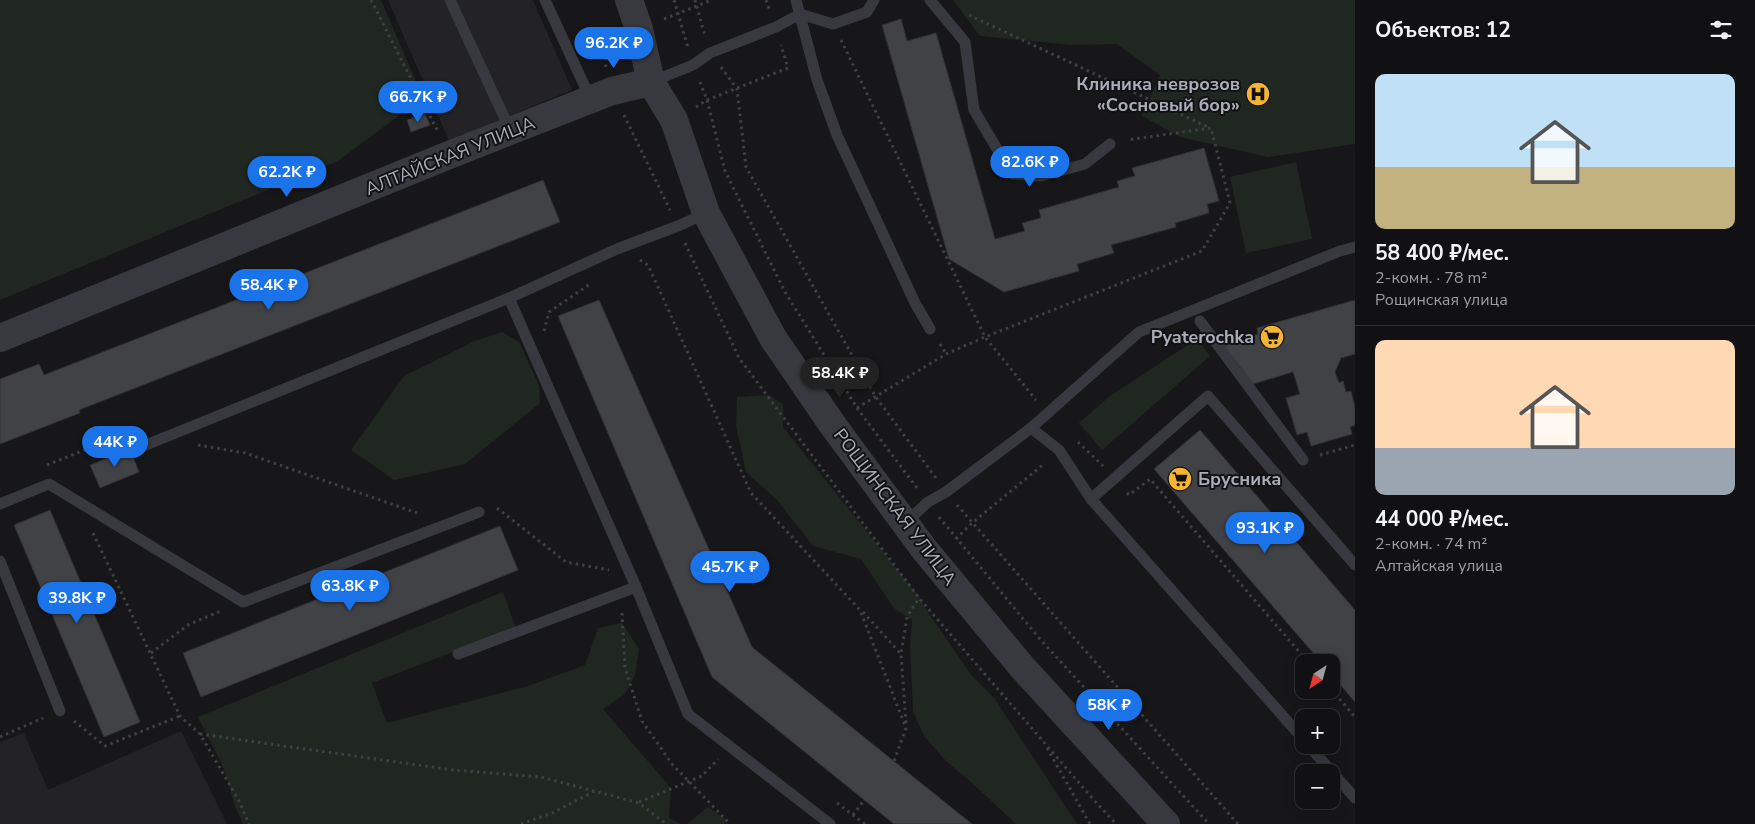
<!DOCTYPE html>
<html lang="ru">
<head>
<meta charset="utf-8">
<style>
	body { margin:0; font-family:"Nunito Sans",sans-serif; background:#1e1f21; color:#f1f3f6; height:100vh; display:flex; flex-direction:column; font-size:19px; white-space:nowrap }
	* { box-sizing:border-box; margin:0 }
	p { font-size:16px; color:#9c9da0 }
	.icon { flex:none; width:28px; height:28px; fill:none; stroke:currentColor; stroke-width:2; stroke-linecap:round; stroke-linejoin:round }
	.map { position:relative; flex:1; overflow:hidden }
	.side { display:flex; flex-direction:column; background:#111113; width:400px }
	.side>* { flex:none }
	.needle { width:32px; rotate:216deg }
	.tools { position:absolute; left:1295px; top:654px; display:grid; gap:10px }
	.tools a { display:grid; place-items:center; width:45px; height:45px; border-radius:10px; background:#111113; box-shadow:0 2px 12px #0003,0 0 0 1px #303133; font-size:25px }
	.price { position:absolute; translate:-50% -42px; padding:0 11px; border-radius:18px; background:#1a73e8; color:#fff; font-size:16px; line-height:32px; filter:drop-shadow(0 1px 2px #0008) }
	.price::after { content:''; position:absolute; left:50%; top:30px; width:15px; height:11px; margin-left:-8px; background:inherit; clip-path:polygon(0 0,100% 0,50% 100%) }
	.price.selected { background:#222; color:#fff }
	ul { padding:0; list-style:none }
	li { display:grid; align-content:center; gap:10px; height:265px; padding:0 20px }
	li+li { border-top:1px solid #303133 }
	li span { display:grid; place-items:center; height:155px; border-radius:10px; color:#555 }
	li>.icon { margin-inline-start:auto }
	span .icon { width:90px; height:90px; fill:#fffc; stroke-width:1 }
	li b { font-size:21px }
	h2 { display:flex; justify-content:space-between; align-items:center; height:60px; padding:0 20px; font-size:21px }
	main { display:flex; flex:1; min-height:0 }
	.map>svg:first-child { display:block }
</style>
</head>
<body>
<main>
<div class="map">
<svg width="1355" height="824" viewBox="0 0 1355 824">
	<rect width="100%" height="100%" fill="#171719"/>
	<g fill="#232326">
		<polygon points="388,0 533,0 572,90 449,141"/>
		<polygon points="181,731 227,824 0,824 0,742 24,733 48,790"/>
	</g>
	<g fill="#1f2720">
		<polygon points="0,0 381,0 415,79 412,106 338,161 0,300"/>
		<polygon points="953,0 1355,0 1355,144 1268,157 1180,137 1142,116 1160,75 1117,44 1072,45 980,36"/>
		<polygon points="1296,162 1312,239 1246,253 1230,177"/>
		<polygon points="502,332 519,342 539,385 540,403 465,464 394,480 351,450 404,376 475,341"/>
		<polygon points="1197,339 1210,356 1102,450 1079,423 1110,396"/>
		<polygon points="769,395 783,404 783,427 921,599 923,605 972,676 995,699 1077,824 1016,824 971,782 946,761 924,736 913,711 910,647 912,620 894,608 861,559 813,546 777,500 746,472 736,425 737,397"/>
		<polygon points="503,592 516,628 372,683 387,723 528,686 585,665 598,628 622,623 639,649 635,675 625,694 603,709 671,788 669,818 681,824 243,824 236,809 224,769 198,717"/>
		<polygon points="708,807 725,819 724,824 687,824"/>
	</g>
	<g fill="#414246" stroke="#313135">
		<polygon points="901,19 907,41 936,33 995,239 1025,231 1022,223 1041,218 1039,210 1119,187 1117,181 1135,176 1132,168 1204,148 1219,201 1207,204 1209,213 1175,223 1176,227 1111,245 1114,253 1077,264 1079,271 1004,292 949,259 882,25"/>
		<polygon points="425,114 430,125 411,132 407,120"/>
		<polygon points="543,180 560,222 79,410 80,413 0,444 0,379 39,364 44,375"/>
		<polygon points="599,300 752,647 972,824 894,824 712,677 558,316"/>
		<polygon points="1355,300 1355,354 1341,358 1335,372 1339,383 1343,381 1346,392 1351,391 1355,407 1355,425 1350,427 1352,434 1311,446 1307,432 1297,435 1286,398 1300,394 1293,372 1253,384 1223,344 1258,334 1257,328"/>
		<polygon points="1200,430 1355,610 1355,702 1331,674 1331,662 1321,662 1154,469"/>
		<polygon points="130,449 139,472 100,488 90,465"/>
		<polygon points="50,510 140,722 104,737 14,525"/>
		<polygon points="500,526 518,570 201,697 183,653"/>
	</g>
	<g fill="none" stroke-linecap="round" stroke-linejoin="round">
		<g stroke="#3e4045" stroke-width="3" stroke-dasharray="2.5 4" stroke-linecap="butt">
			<polyline points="371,0 438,132"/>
			<polyline points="674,0 688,48"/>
			<polyline points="695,0 705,36"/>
			<polyline points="766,0 770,11"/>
			<polyline points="969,15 1210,128"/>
			<polyline points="664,19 712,0"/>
			<polyline points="841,40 985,337 1036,400"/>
			<polyline points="606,67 605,63 613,39"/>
			<polyline points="721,67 737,89 746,167 875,396 936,478"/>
			<polyline points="700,82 707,100 725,171 785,292 857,408 917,488"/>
			<polyline points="696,107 707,100 788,68 781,45"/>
			<polyline points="624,115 670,210"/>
			<polyline points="685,243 739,358 919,598 1093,799 1116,824"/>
			<polyline points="640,260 648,265 751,493 860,610 906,728 894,761"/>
			<polyline points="544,331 549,312 590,284"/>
			<polyline points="940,344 946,354"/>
			<polyline points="857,408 946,354 985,337 1202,251 1230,203 1211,128 1127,140"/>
			<polyline points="1078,442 1103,466"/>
			<polyline points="198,445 245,453 420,514"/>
			<polyline points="1320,455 1355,445"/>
			<polyline points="47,465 127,433"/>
			<polyline points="1127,493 1129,495 1150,479 1308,662"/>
			<polyline points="957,505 1238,824"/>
			<polyline points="497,508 566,562 609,570"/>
			<polyline points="939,517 1039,638 1209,824"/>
			<polyline points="93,533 180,716 200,734 238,799 249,824"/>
			<polyline points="956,539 972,523 1045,463"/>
			<polyline points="863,612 901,654"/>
			<polyline points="622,613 625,668 642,721 672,764 730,824"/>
			<polyline points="151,653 188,625 223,610"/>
			<polyline points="1331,689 1355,717"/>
			<polyline points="74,721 105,746 180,716"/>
			<polyline points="906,723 901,654 907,617 919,598"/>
			<polyline points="200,734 453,770 541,777 639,803 666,824"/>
			<polyline points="0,737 43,718"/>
			<polyline points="1047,748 1090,824"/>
			<polyline points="639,802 702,776 718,759"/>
			<polyline points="837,803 865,824"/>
			<polyline points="853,815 864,800"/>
			<polyline points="521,824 552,813 595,791"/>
		</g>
		<g stroke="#38393e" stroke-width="11">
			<polyline points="450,0 511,132"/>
			<polyline points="545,0 591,100"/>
			<polyline points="796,0 817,80 837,135 915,303 930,329"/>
			<polyline points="930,0 965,42 974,110 1012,174 1041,176 1085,164 1110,144"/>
			<polyline points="651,82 693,65 710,53 776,27 800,14 833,24 867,12 874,0"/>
			<polyline points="509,298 636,587 688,714 830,824"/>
			<polyline points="1200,321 1303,460"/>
			<polyline points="1031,428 1059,450 1091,499 1304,740"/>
			<polyline points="141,447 509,298 617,249 678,226 706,213"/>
			<polyline points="1091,499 1208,396 1355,565"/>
			<polyline points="0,504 49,484 243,602 479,512"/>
			<polyline points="904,524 928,502 946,492 1031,428 1139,332 1340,251 1355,247"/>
			<polyline points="0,561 60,711"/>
			<polyline points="458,654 636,587"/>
			<polyline points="1308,745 1355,798"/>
		</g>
		<g stroke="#38393e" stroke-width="28">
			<polyline points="629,0 639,29 651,82 674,120 706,213 773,338 832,424 924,549 1022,667 1166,824"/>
			<polyline points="0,338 449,155 612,91 651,82"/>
		</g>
	</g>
	<defs>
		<g id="hospital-disc" transform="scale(1.25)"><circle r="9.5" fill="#f6b433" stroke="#121214"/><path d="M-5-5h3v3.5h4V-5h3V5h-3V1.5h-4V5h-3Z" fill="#111"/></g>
		<g id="supermarket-disc" transform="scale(1.25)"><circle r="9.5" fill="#f6b433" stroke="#121214"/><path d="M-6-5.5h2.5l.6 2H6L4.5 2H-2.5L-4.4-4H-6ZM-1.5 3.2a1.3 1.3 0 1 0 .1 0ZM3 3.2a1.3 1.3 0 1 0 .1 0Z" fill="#111"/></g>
	</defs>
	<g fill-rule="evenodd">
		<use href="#hospital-disc" x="1258" y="94"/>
		<use href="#supermarket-disc" x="1272" y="337"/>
		<use href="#supermarket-disc" x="1180" y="479"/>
	</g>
	<g text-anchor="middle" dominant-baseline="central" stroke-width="4" stroke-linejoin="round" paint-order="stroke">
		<g font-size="18" font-weight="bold" fill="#a9aeb9" stroke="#121214" text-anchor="end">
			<text x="1240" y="84">Клиника неврозов<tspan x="1240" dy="21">«Сосновый бор»</tspan></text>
			<text x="1254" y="337">Pyaterochka</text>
			<text x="1198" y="479" text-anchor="start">Брусника</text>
		</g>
		<g font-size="18" fill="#a9aeb9" stroke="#121214">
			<text transform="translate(450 156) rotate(-22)">АЛТАЙСКАЯ УЛИЦА</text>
			<text transform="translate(895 507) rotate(53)">РОЩИНСКАЯ УЛИЦА</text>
		</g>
	</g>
</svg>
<div class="tools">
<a><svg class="needle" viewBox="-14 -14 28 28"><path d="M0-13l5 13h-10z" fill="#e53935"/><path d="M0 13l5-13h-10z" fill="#9c9da0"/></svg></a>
<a>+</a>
<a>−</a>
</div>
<b class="price" style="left:614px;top:69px">96.2K ₽</b>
<b class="price" style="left:418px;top:123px">66.7K ₽</b>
<b class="price" style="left:1030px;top:188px">82.6K ₽</b>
<b class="price" style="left:287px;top:198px">62.2K ₽</b>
<b class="price" style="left:269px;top:311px">58.4K ₽</b>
<b class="price selected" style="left:840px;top:399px">58.4K ₽</b>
<b class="price" style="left:115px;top:468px">44K ₽</b>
<b class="price" style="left:1265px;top:554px">93.1K ₽</b>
<b class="price" style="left:730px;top:593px">45.7K ₽</b>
<b class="price" style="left:350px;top:612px">63.8K ₽</b>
<b class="price" style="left:77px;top:624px">39.8K ₽</b>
<b class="price" style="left:1109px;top:731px">58K ₽</b>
</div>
<section class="side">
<h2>Объектов: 12<svg class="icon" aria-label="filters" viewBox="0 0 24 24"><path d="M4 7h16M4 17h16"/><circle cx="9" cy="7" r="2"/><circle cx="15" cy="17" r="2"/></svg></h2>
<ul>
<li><span style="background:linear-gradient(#bfe0f5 60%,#c2b280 0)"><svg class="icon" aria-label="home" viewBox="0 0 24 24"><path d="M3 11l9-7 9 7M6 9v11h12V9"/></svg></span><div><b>58 400 ₽/мес.</b><p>2-комн. · 78 m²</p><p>Рощинская улица</p></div></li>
<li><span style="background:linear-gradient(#ffd9b3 70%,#9aa5b1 0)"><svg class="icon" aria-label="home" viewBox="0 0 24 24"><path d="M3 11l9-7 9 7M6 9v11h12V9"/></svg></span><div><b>44 000 ₽/мес.</b><p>2-комн. · 74 m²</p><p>Алтайская улица</p></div></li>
</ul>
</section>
</main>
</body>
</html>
